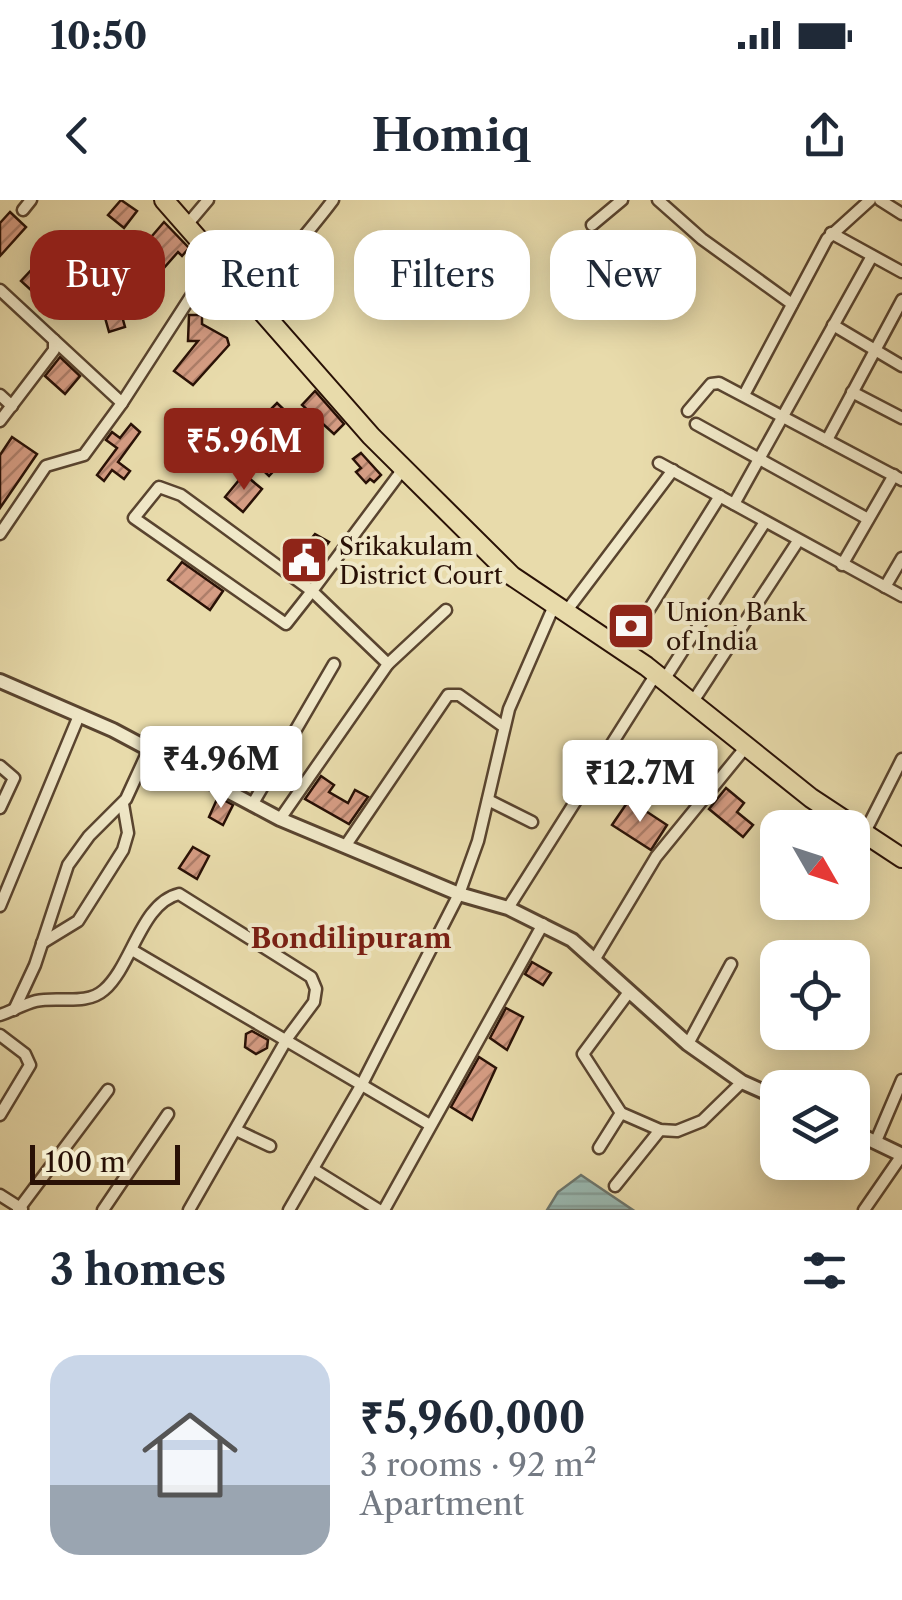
<!DOCTYPE html>
<html lang="en">
<head>
<meta charset="utf-8">
<style>
	body { margin:0; font-family:"Libre Caslon Text",serif; background:#f2f2f3; color:#1f2937; height:100vh; display:flex; flex-direction:column; font-size:38px; white-space:nowrap }
	* { box-sizing:border-box; margin:0 }
	p { font-size:32px; color:#747a83 }
	.icon { flex:none; width:55px; height:55px; fill:none; stroke:currentColor; stroke-width:2; stroke-linecap:round; stroke-linejoin:round }
	.map { position:relative; height:1010px; overflow:hidden }
	.drawer { display:flex; flex-direction:column; background:#fff; flex:1 }
	.drawer>* { flex:none }
	.banner { position:absolute; left:30px; top:30px; width:842px; height:90px; display:flex; gap:20px }
	.needle { width:65px; rotate:129deg }
	.fabs { position:absolute; left:760px; top:610px; display:grid; gap:20px }
	.fabs a { display:grid; place-items:center; width:110px; height:110px; border-radius:20px; background:#fff; box-shadow:0 5px 25px #0003; font-size:50px }
	.scale { position:absolute; left:30px; bottom:25px; width:150px; box-sizing:border-box; padding-left:10px; border:5px solid #291106; border-top:0; font-size:28px; line-height:35px; white-space:nowrap; color:#291106; -webkit-text-stroke:8px #f0e8c8; paint-order:stroke }
	.price { position:absolute; translate:-50% -85px; padding:0 22px; border-radius:10px; background:#fff; color:#222; font-size:32px; line-height:65px; filter:drop-shadow(0 2px 5px #0008) }
	.price::after { content:''; position:absolute; left:50%; top:60px; width:30px; height:22px; margin-left:-15px; background:inherit; clip-path:polygon(0 0,100% 0,50% 100%) }
	.price.active { background:#8f2418; color:#fff }
	ul { padding:0; list-style:none }
	li { display:flex; align-items:center; gap:30px; height:250px; padding:0 50px }
	li span { display:grid; place-items:center; flex:none; width:280px; height:200px; border-radius:30px; color:#555 }
	li>.icon { margin-inline-start:auto }
	span .icon { width:120px; height:120px; fill:#fffc; stroke-width:1 }
	li b { font-size:42px }
	h2 { display:flex; justify-content:space-between; align-items:center; height:120px; padding:0 50px; font-size:42px }
	.pill { padding:0 35px; border-radius:30px; background:#fff; box-shadow:0 5px 25px #0003; font-size:35px; line-height:90px }
	.pill.active { background:#8f2418; color:#fff }
	.status { display:flex; justify-content:space-between; align-items:center; height:70px; padding:0 50px; background:#fff; direction:ltr }
	.status svg { height:28px; fill:currentColor }
	header { display:flex; justify-content:space-between; align-items:center; height:130px; padding:0 50px; background:#fff; font-size:45px; font-weight:700 }
	.map>svg:first-child { display:block }
</style>
</head>
<body>
<div class="status"><b>10:50</b><svg viewBox="0 0 49 12"><path d="M0 12V9h3v3zM5 12V6h3v6zM10 12V3h3v9zM15 12V0h3v12zM26 1h20v11H26zM47 4h2v5h-2z"/></svg></div>
<header><svg class="icon" aria-label="back" viewBox="0 0 24 24"><path d="M15 5l-7 7 7 7"/></svg>Homiq<svg class="icon" aria-label="share" viewBox="0 0 24 24"><path d="M12 15V3M7 8l5-5 5 5M5 13v7h14v-7"/></svg></header>
<div class="map">
<svg width="902" height="1010" viewBox="0 0 902 1010">
	<defs>
		<pattern id="water-rules" width="6" height="5" patternUnits="userSpaceOnUse" patternTransform="scale(2.5)"><rect width="6" height="5" fill="#99b9b2"/><path d="M0 2.5h6" fill="none" stroke="#849e98"/></pattern>
		<pattern id="building-hatch" width="6" height="6" patternUnits="userSpaceOnUse" patternTransform="scale(2.5)"><rect width="6" height="6" fill="#d59c83"/><path d="M-1 1l2-2M0 6l6-6M5 7l2-2" fill="none" stroke="#ad7e69"/></pattern>
	</defs>
	<rect width="100%" height="100%" fill="#e8dbab"/>
	<filter id="stains"><feTurbulence type="fractalNoise" baseFrequency=".002" numOctaves="4"/><feColorMatrix values="0 0 0 0 .2 0 0 0 0 .09 0 0 0 0 .02 0 0 0 .5 -.17"/></filter>
	<radialGradient id="worn" r=".72"><stop offset=".6" stop-color="#630" stop-opacity="0"/><stop offset="1" stop-color="#630" stop-opacity=".3"/></radialGradient>
	<polygon fill="url(#water-rules)" stroke="#6c766d" stroke-width="2.5" points="581,975 633,1010 547,1010 558,992"/>
	<g fill="url(#building-hatch)" stroke="#291106" stroke-width="2.5">
		<polygon points="121,0 137,11 124,28 108,15"/>
		<polygon points="10,12 26,27 0,56 0,23"/>
		<polygon points="164,22 189,48 182,56 178,52 163,69 140,50"/>
		<polygon points="34,67 57,88 44,102 21,81"/>
		<polygon points="115,91 125,127 109,132 99,96"/>
		<polygon points="189,115 202,115 202,124 227,138 229,145 193,185 174,171 198,141 188,141"/>
		<polygon points="60,157 80,176 65,194 45,176"/>
		<polygon points="315,191 344,224 334,234 302,205"/>
		<polygon points="277,203 302,227 286,243 262,218"/>
		<polygon points="131,224 140,232 118,262 130,271 124,279 112,270 104,281 97,275 117,248 106,240 112,232 120,238"/>
		<polygon points="247,233 280,264 269,276 236,245"/>
		<polygon points="12,237 37,254 0,308 0,255"/>
		<polygon points="361,253 381,275 374,282 370,279 366,283 356,272 361,268 353,259"/>
		<polygon points="244,274 262,289 243,312 225,297"/>
		<polygon points="315,334 329,342 305,375 290,364"/>
		<polygon points="182,362 223,391 210,410 168,380"/>
		<polygon points="321,576 334,585 329,592 348,603 355,590 368,597 349,624 305,599"/>
		<polygon points="726,588 744,603 737,612 753,625 743,637 709,609"/>
		<polygon points="218,597 233,605 223,625 209,617"/>
		<polygon points="629,600 667,625 651,650 612,625"/>
		<polygon points="193,647 209,656 197,679 179,668"/>
		<polygon points="532,762 551,773 543,785 525,774"/>
		<polygon points="506,808 523,817 507,850 490,838"/>
		<polygon points="252,831 268,840 267,848 256,854 245,847 246,834"/>
		<polygon points="479,857 496,868 472,920 451,907"/>
	</g>
	<g fill="none" stroke-linecap="round" stroke-linejoin="round">
		<g stroke="#59442f" stroke-width="15">
			<g id="minor">
				<polyline points="658,0 702,39 792,104"/>
				<polyline points="880,0 902,14"/>
				<polyline points="23,10 31,0"/>
				<polyline points="592,25 622,0"/>
				<polyline points="186,26 208,0"/>
				<polyline points="831,33 902,72"/>
				<polyline points="0,90 54,140 54,150 0,221"/>
				<path d="M254,103C277,65 307,35 333,0"/>
				<polyline points="833,125 902,166"/>
				<polyline points="54,140 122,203"/>
				<polyline points="852,192 902,218"/>
				<polyline points="0,195 12,206"/>
				<polyline points="744,195 827,39 870,0"/>
				<polyline points="688,211 711,184 719,183 902,280"/>
				<polyline points="696,224 868,319"/>
				<polyline points="827,240 902,100"/>
				<polyline points="659,263 902,396"/>
				<polygon points="159,287 181,295 312,391 286,424 134,318"/>
				<polyline points="734,304 872,56"/>
				<polyline points="0,334 46,266 84,255 122,203 215,59"/>
				<polyline points="842,365 894,275"/>
				<polyline points="885,387 902,358"/>
				<polyline points="565,413 673,270"/>
				<polyline points="623,451 720,296"/>
				<polyline points="388,464 446,410"/>
				<polyline points="664,480 765,322"/>
				<polyline points="692,503 798,341"/>
				<polyline points="0,566 14,578 0,608"/>
				<polyline points="488,600 532,622"/>
				<polyline points="252,605 334,464"/>
				<polyline points="280,619 388,464 312,391 403,269"/>
				<polyline points="864,634 902,559"/>
				<polyline points="346,645 448,495 459,495 504,527"/>
				<polyline points="0,706 78,518"/>
				<polyline points="508,708 656,474"/>
				<polyline points="42,743 78,721 123,650 128,633 123,604"/>
				<polyline points="132,750 430,925"/>
				<polyline points="596,757 656,657 745,548"/>
				<polyline points="629,792 583,854 621,913 660,930 677,931 702,921 742,882"/>
				<polyline points="14,810 35,765 68,665 89,636 126,599 149,549"/>
				<path d="M0,815C12,811 24,804 36,801C58,796 86,806 104,790C132,766 141,703 179,694L311,777L316,789L314,802L288,837L189,1010"/>
				<polyline points="0,835 25,854 30,865 0,915"/>
				<polyline points="688,844 731,764"/>
				<polyline points="236,930 270,946"/>
				<polyline points="876,941 902,880"/>
				<polyline points="599,948 621,913"/>
				<polyline points="313,969 379,1010"/>
				<polyline points="615,986 660,930"/>
				<polyline points="0,995 22,1009"/>
				<polyline points="18,1010 108,890"/>
				<polyline points="103,1010 168,914"/>
				<polyline points="289,1010 362,884 459,694 478,641 509,509 553,408"/>
				<polyline points="384,1010 543,724"/>
				<polyline points="864,1010 902,955"/>
			</g>
		</g>
		<g stroke="#59442f" stroke-width="18">
			<g id="tertiary">
				<polyline points="0,481 113,530 280,619 459,694 508,708 572,740 688,844 742,882 778,898"/>
				<polyline points="852,931 902,955"/>
			</g>
		</g>
		<g stroke="#291106" stroke-width="22">
			<polyline id="primary" points="164,0 371,236 512,376 646,466 811,598 902,658"/>
		</g>
		<use href="#minor" stroke="#f0e8c8" stroke-width="10"/>
		<use href="#tertiary" stroke="#f0e8c8" stroke-width="12"/>
		<use href="#primary" stroke="#e8dbab" stroke-width="18"/>
	</g>
	<defs>
		<g id="civic-square" transform="scale(2.5)"><rect x="-9" y="-9" width="18" height="18" rx="4" fill="#8f2418" stroke="#f0e8c8"/><path d="M-.6-6.5H3V-4.5H.6V-3L4-1V1h2V6H-6V1h2V-1L-.6-3ZM-1.2 2.5V6h2.4V2.5Z" fill="#fff"/></g>
		<g id="bank-square" transform="scale(2.5)"><rect x="-9" y="-9" width="18" height="18" rx="4" fill="#8f2418" stroke="#f0e8c8"/><path d="M-6-4H6V4H-6ZM0-2.3a2.3 2.3 0 1 0 0 4.6a2.3 2.3 0 1 0 0-4.6Z" fill="#fff"/></g>
	</defs>
	<g fill-rule="evenodd">
		<use href="#civic-square" x="304" y="360"/>
		<use href="#bank-square" x="631" y="426"/>
	</g>
	<g text-anchor="middle" dominant-baseline="central" stroke-width="8" stroke-linejoin="round" paint-order="stroke">
		<g font-size="25" fill="#291106" stroke="#f0e8c8" text-anchor="start">
			<text x="339" y="346">Srikakulam<tspan x="339" dy="29">District Court</tspan></text>
			<text x="666" y="412">Union Bank<tspan x="666" dy="29">of India</tspan></text>
		</g>
		<g font-size="28" font-weight="bold" fill="#7a1f14" stroke="#f0e8c8">
			<text x="351" y="738">Bondilipuram</text>
		</g>
	</g>
	<rect width="100%" height="100%" filter="url(#stains)"/>
	<rect width="100%" height="100%" fill="url(#worn)"/>
</svg>
<div class="fabs">
<a><svg class="needle" viewBox="-14 -14 28 28"><path d="M0-13l5 13h-10z" fill="#e53935"/><path d="M0 13l5-13h-10z" fill="#747a83"/></svg></a>
<a><svg class="icon" aria-label="locate" viewBox="0 0 24 24"><circle cx="12" cy="12" r="6"/><path d="M12 2v4M12 18v4M2 12h4M18 12h4"/></svg></a>
<a><svg class="icon" aria-label="layers" viewBox="0 0 24 24"><path d="M12 4l9 5-9 5-9-5zM3 14l9 5 9-5"/></svg></a>
</div>
<div class="scale">100 m</div>
<b class="price active" style="left:244px;top:293px">₹5.96M</b>
<b class="price" style="left:221px;top:611px">₹4.96M</b>
<b class="price" style="left:640px;top:625px">₹12.7M</b>
<div class="banner">
<a class="pill active">Buy</a>
<a class="pill">Rent</a>
<a class="pill">Filters</a>
<a class="pill">New</a>
</div>
</div>
<section class="drawer">
<h2>3 homes<svg class="icon" aria-label="filters" viewBox="0 0 24 24"><path d="M4 7h16M4 17h16"/><circle cx="9" cy="7" r="2"/><circle cx="15" cy="17" r="2"/></svg></h2>
<ul>
<li><span style="background:linear-gradient(#c9d6e8 65%,#9aa5b1 0)"><svg class="icon" aria-label="home" viewBox="0 0 24 24"><path d="M3 11l9-7 9 7M6 9v11h12V9"/></svg></span><div><b>₹5,960,000</b><p>3 rooms · 92 m²</p><p>Apartment</p></div></li>
</ul>
</section>
</body>
</html>
